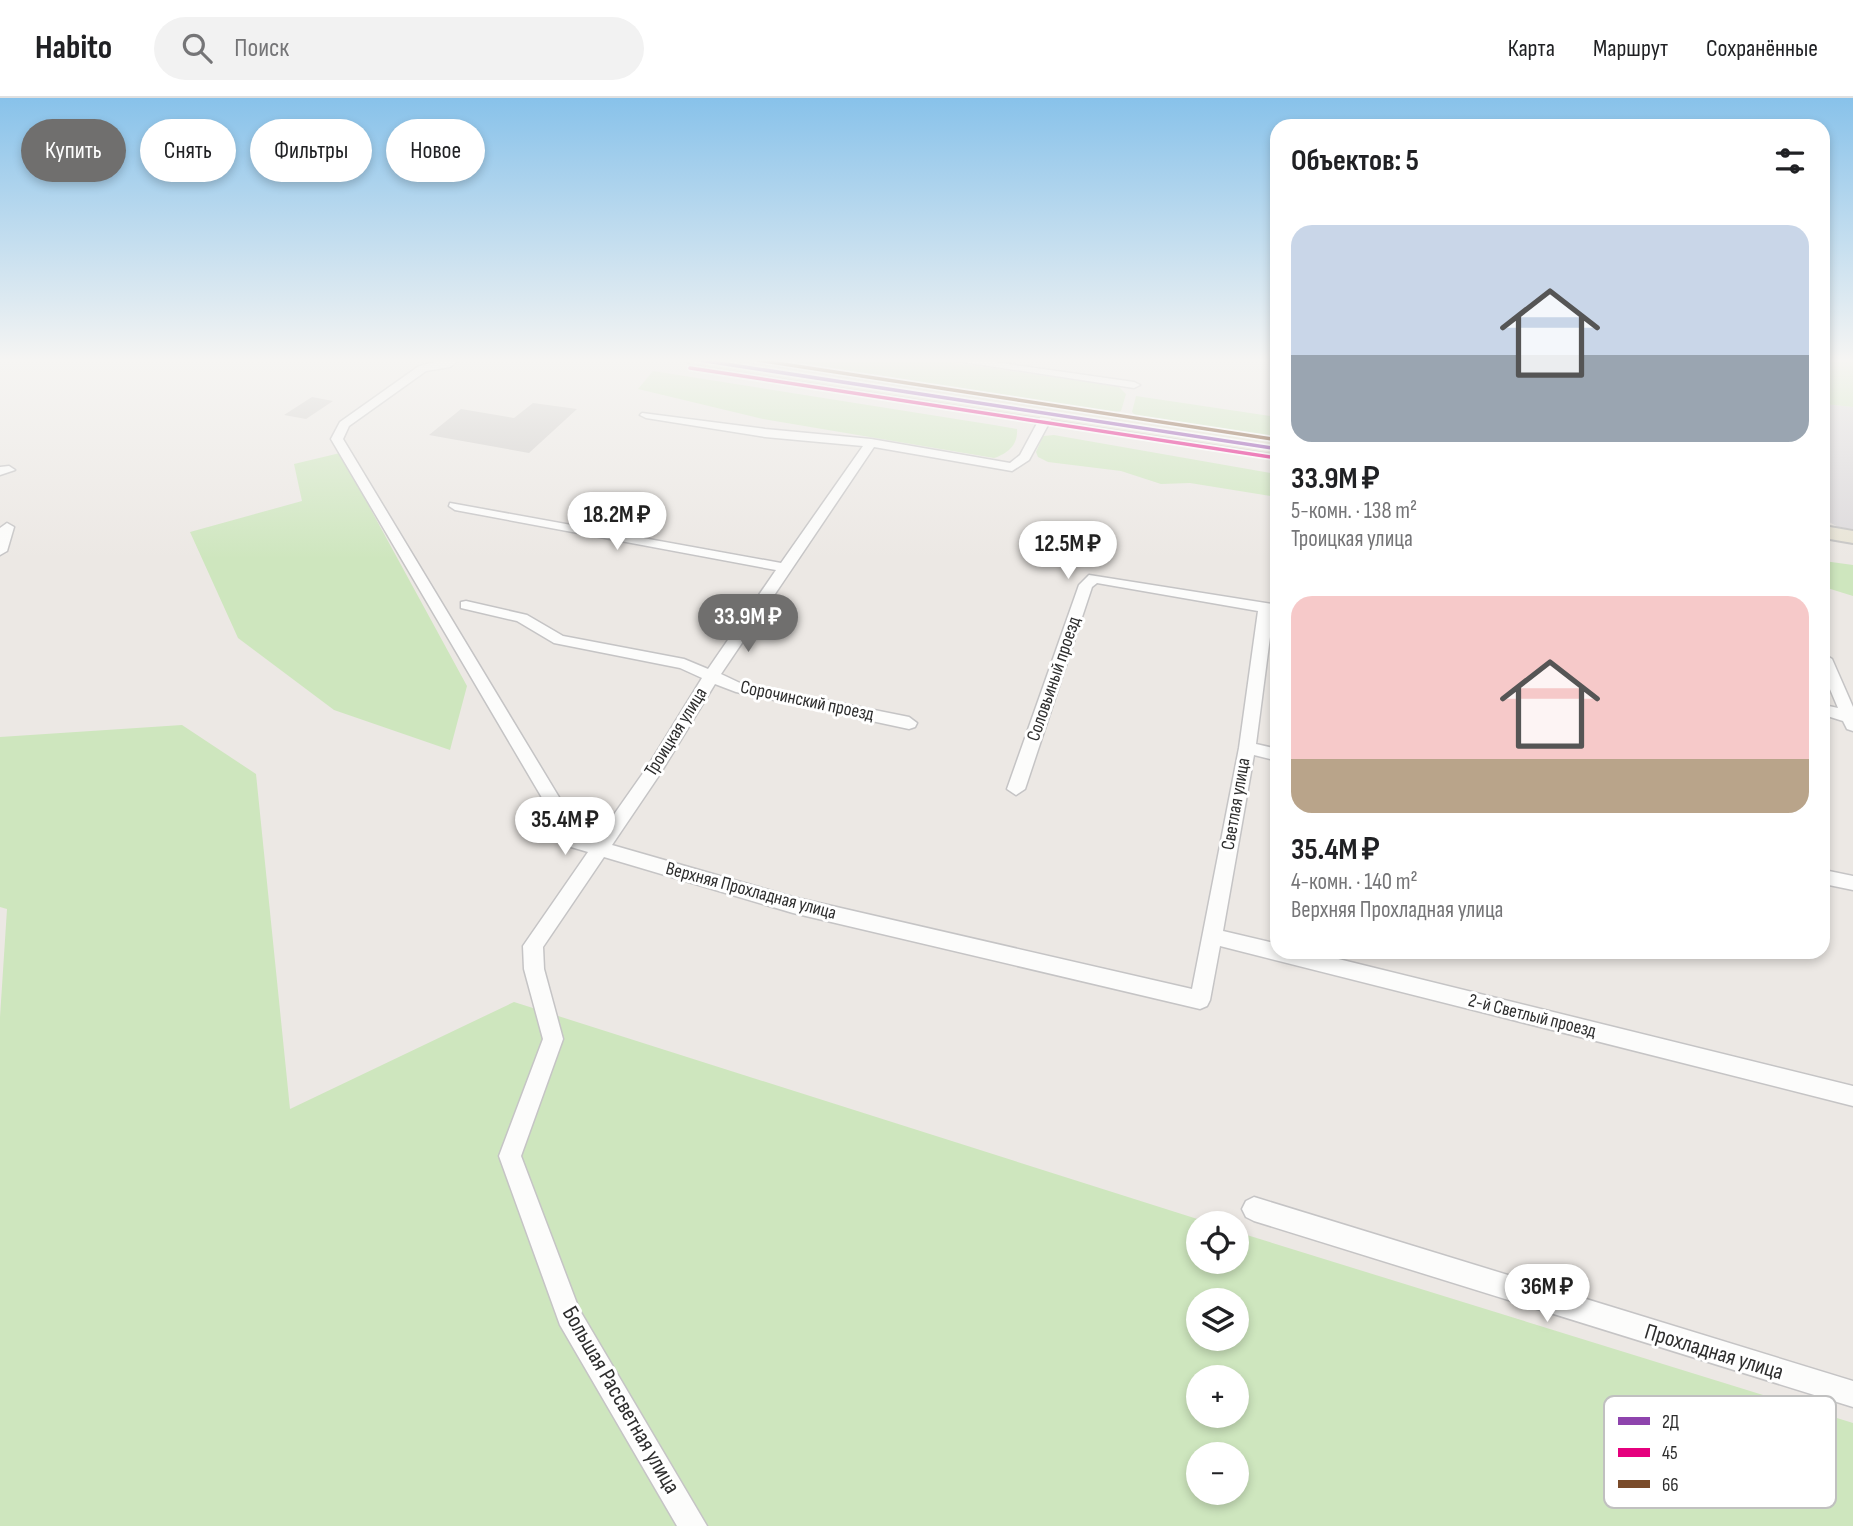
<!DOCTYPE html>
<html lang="ru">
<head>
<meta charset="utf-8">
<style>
	body { margin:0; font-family:"Sofia Sans Condensed",sans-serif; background:#f2f2f2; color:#202124; height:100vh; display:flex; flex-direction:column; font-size:26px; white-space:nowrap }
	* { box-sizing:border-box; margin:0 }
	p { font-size:23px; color:#757577 }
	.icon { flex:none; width:38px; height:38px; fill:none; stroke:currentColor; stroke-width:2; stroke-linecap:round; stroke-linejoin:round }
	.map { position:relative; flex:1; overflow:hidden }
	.side { position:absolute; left:1270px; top:21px; width:560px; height:840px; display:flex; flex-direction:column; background:#fff; border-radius:21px; box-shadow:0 4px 10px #0003 }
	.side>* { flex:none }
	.hud { position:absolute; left:21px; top:21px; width:665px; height:63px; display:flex; gap:14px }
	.buttons { position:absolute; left:1186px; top:1113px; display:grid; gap:14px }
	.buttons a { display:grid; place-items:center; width:63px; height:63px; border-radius:50%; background:#fff; box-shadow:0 4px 10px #0003; font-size:35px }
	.price { position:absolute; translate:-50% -60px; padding:0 16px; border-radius:24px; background:#fff; color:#222; font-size:23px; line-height:46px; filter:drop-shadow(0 2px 4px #0008) }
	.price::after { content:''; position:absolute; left:50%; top:42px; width:21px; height:16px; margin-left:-10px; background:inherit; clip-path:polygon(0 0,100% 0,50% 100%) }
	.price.on { background:#706f6e; color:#fff }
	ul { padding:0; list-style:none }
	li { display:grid; align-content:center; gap:14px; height:371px; padding:0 21px }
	li span { display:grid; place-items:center; height:217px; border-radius:21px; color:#555 }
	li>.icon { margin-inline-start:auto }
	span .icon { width:126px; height:126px; fill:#fffc; stroke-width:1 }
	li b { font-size:30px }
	h2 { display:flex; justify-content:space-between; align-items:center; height:84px; padding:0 21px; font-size:30px }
	.tag { padding:0 24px; border-radius:32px; background:#fff; box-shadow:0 4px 10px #0003; font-size:24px; line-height:63px }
	.tag.on { background:#706f6e; color:#fff }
	header { display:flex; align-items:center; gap:42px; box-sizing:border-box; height:98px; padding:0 35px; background:#fff; border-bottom:2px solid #e0e0e0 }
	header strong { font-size:33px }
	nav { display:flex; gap:38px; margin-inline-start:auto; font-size:24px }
	.search { width:490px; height:63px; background:#f2f2f2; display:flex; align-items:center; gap:18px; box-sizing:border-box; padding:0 24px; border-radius:38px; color:#757577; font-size:26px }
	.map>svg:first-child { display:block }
</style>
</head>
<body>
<header>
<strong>Habito</strong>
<div class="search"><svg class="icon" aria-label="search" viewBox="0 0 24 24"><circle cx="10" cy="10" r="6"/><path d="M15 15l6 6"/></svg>Поиск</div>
<nav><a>Карта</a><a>Маршрут</a><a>Сохранённые</a></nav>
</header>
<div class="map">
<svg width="1853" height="1428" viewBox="0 0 1853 1428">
	<rect width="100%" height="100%" fill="#ece8e4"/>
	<polygon fill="#dcd9db" points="1824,306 1853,309 1853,431 1838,429 1824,421"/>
	<g fill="#cee6be" fill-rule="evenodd">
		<polygon points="728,261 926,261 1118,288 1126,296 1121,313 1102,316"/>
		<polygon points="1824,261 1853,261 1853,309 1824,306"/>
		<path d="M653,273L994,327L1017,331C1018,347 1008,355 994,360L763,321L638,291Z"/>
		<polygon points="1136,298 1277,319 1277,343 1140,322 1132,314"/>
		<polygon points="1054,337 1277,376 1277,399 1190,385 1161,386 1121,373 1048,364 1038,359 1036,354 1043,338"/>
		<polygon points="340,355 467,588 450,652 334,612 238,540 190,434 302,403 294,366"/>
		<polygon points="1824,463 1853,467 1853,498 1824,489"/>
		<path d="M182,627L256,676L290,1011L514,904L1210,1125H1199V1164H1237V1134L1853,1325V1428H0V919L7,811L0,809V639ZM1199,1202H1237V1241H1199ZM1199,1279H1237V1318H1199ZM1199,1356H1237V1395H1199Z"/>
	</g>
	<g fill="#d1cecb">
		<polygon points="312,299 333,303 306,321 284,317"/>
		<polygon points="533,305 577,311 529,355 429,337 461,311 514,320"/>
	</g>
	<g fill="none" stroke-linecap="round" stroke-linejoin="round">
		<g stroke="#c5c4c5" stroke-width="3">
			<g id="street">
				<polygon points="447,261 460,261 450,269 426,273 349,328 343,341 583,739 596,742 648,668 702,580 680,570 554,545 517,523 461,510 461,504 466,503 527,517 563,538 684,561 708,571 776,472 455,412 449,408 450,405 781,465 863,348 765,339 646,320 640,317 642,315 765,331 871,341 1010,365 1020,357 1042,316 1048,313 1054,316 1029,362 1012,373 874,349 721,576 740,585 909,619 917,625 915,629 909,631 736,594 715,586 660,676 612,747 793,799 1192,891 1239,650 1258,513 1097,485 1092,489 1025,691 1016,697 1007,691 1079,487 1089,477 1278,507 1278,516 1273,516 1256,646 1278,651 1278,663 1254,657 1223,833 1278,846 1278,854 1310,854 1853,988 1853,1008 1220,848 1210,902 1207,908 1200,911 793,815 604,759 543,849 544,871 563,941 521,1058 579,1211 707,1428 677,1428 560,1227 499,1058 543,941 524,871 523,848 588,754 571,749 331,341 340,324 419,268"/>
				<polygon points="943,261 973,261 1134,284 1140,287 1134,290"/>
				<polygon points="0,369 9,368 15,372 0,377"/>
				<polygon points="7,425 14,429 7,453 0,457 0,430"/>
				<polygon points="1824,556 1832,561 1853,609 1853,633 1847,631 1843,623 1824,617 1824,607 1838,610 1824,577"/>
				<polygon points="1824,772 1853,778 1853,792 1824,786"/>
				<polygon points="1254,1099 1853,1283 1853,1309 1254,1123 1246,1119 1242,1111 1246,1103"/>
			</g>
		</g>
		<g stroke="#c6c5c4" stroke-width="4">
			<g id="primary">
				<polygon points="683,261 725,261 1278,345 1278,356 691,266"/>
				<polygon points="1824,428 1853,433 1853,445 1824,440"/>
			</g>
		</g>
		<use href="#street" fill="#fcfcfb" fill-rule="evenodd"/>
		<use href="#primary" fill="#e8e4d6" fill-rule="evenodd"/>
		<g stroke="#fff" stroke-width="7">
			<polyline id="bus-1" points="693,261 1278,351"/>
		</g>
		<g stroke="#fff" stroke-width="7">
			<polyline id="bus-2" points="690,270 1277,360"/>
		</g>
		<g stroke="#fff" stroke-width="7">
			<polyline id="bus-3" points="751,261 1278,342"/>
		</g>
		<use href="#bus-1" stroke="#8e44ad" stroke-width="3.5"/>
		<use href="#bus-2" stroke="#e5007d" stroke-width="3.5"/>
		<use href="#bus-3" stroke="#7a4b2a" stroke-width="3.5"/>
	</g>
	<linearGradient id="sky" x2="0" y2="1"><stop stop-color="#88c2ea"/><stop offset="0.57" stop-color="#f6f5f3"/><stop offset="1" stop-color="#f6f5f3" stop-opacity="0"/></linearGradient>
	<rect width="1853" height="461" fill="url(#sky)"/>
	<g text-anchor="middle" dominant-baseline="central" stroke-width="6" stroke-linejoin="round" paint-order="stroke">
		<g font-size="19" fill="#2e2e2e" stroke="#fff">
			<text transform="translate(1054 581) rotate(-71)">Соловьиный проезд</text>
			<text transform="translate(807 603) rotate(12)">Сорочинский проезд</text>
			<text transform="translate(676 634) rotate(-58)">Троицкая улица</text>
			<text transform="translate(1236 706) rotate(-80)">Светлая улица</text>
			<text transform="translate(751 793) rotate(15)">Верхняя Прохладная улица</text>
			<text transform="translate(1532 918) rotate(14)">2-й Светлый проезд</text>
		</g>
		<g font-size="23" fill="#2e2e2e" stroke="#fff">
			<text transform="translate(1714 1254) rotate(17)">Прохладная улица</text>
			<text transform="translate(621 1302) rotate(60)">Большая Рассветная улица</text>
		</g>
	</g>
	<rect x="1604" y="1298" width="232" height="112" rx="10" fill="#fff" stroke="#c0c0c0" stroke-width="2"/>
	<rect x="1618" y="1319" width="32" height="8" fill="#8e44ad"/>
	<rect x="1618" y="1350" width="32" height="9" fill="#e5007d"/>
	<rect x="1618" y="1382" width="32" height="8" fill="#7a4b2a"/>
	<g font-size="19" fill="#2e2e2e">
		<text x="1662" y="1330">2Д</text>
		<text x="1662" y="1361">45</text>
		<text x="1662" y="1393">66</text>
	</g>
</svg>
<div class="buttons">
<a><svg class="icon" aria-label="locate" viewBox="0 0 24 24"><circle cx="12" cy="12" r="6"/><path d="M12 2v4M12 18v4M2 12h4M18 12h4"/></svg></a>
<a><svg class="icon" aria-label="layers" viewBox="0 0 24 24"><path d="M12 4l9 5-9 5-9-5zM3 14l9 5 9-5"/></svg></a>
<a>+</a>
<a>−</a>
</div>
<b class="price" style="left:617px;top:454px">18.2M ₽</b>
<b class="price" style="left:1068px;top:483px">12.5M ₽</b>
<b class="price on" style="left:748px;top:556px">33.9M ₽</b>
<b class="price" style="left:565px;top:759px">35.4M ₽</b>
<b class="price" style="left:1547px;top:1226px">36M ₽</b>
<div class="hud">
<a class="tag on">Купить</a>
<a class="tag">Снять</a>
<a class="tag">Фильтры</a>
<a class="tag">Новое</a>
</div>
<section class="side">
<h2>Объектов: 5<svg class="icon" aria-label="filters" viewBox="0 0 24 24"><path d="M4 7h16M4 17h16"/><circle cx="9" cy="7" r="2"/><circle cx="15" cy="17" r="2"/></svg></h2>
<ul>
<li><span style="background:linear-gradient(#c9d6e8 60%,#9aa5b1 0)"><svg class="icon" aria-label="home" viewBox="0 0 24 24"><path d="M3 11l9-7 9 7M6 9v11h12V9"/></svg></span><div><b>33.9M ₽</b><p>5-комн. · 138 m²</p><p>Троицкая улица</p></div></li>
<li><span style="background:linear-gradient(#f6c9c9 75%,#b9a48a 0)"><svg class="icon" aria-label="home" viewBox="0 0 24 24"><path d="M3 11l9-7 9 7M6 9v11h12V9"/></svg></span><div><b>35.4M ₽</b><p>4-комн. · 140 m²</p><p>Верхняя Прохладная улица</p></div></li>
</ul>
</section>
</div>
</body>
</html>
